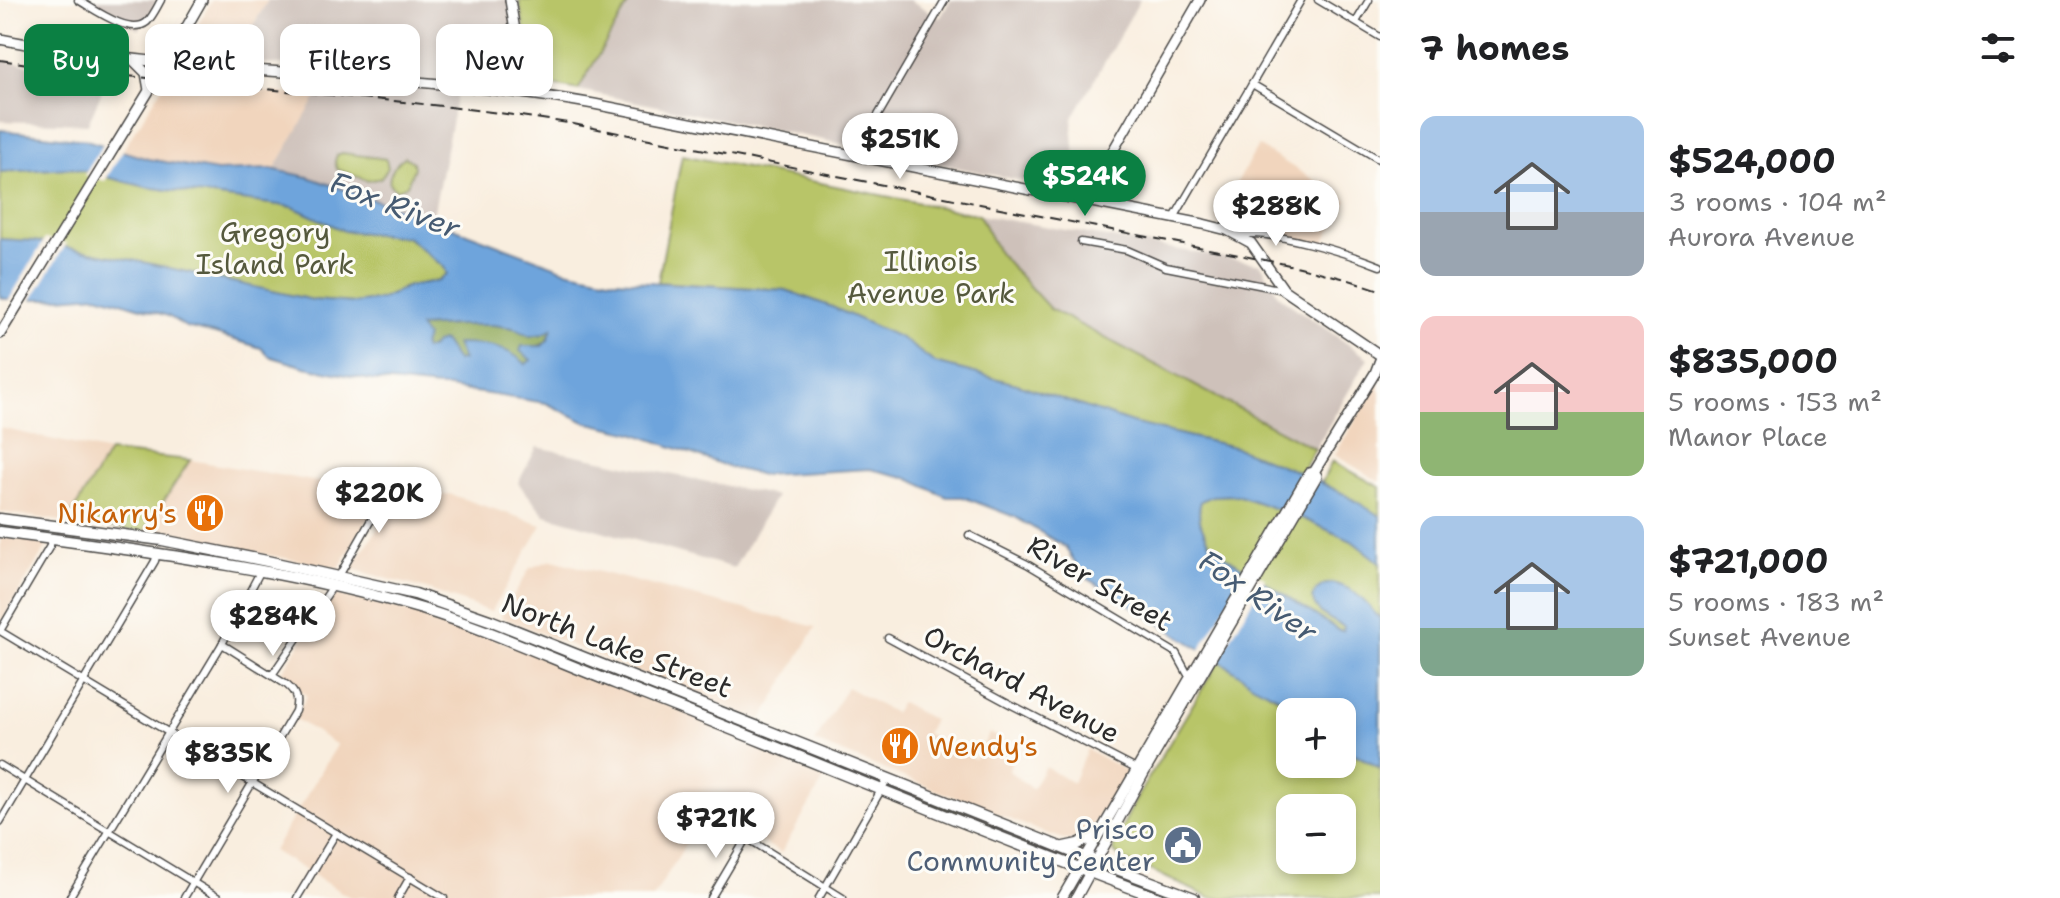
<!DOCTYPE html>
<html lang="en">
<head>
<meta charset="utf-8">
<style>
	body { margin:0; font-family:"Shantell Sans",sans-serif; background:#f2f2f2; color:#202124; height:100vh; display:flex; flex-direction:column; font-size:30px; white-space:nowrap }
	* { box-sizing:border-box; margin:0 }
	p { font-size:26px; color:#757577 }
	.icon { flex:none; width:44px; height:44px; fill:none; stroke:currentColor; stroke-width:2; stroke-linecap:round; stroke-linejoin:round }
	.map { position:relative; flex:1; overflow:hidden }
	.drawer { display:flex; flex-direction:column; background:#fff; width:680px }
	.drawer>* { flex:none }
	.banner { position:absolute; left:24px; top:24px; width:760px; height:72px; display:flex; gap:16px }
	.buttons { position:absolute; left:1276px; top:698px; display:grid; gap:16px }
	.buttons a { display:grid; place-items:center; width:80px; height:80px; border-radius:16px; background:#fff; box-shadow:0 4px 12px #0003; font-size:40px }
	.price { position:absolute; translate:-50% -68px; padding:0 18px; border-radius:28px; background:#fff; color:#222; font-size:26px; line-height:52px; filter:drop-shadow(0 2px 4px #0008) }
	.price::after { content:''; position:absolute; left:50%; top:48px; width:24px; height:18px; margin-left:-12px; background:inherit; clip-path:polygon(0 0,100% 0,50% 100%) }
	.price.active { background:#0b8043; color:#fff }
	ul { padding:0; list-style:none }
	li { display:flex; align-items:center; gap:24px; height:200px; padding:0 40px }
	li span { display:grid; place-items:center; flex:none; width:224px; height:160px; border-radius:16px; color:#555 }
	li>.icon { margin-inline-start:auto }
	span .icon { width:96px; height:96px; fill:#fffc; stroke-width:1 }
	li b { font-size:34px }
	h2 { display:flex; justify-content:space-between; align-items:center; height:96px; padding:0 40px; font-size:34px }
	.pill { padding:0 28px; border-radius:16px; background:#fff; box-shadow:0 4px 12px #0003; font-size:28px; line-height:72px }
	.pill.active { background:#0b8043; color:#fff }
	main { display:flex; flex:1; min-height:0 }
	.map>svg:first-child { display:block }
</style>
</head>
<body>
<main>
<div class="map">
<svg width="1380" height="898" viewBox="0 0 1380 898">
	<rect width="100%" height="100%" fill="#fdfcf7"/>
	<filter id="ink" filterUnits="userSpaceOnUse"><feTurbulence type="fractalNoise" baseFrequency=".0125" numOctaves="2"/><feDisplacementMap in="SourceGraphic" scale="16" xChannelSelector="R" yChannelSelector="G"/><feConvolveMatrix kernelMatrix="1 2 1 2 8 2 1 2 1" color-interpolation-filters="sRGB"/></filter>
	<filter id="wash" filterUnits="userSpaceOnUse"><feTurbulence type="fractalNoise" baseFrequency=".006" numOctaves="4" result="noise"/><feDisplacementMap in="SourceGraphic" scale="32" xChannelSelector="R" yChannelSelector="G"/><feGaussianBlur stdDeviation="1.8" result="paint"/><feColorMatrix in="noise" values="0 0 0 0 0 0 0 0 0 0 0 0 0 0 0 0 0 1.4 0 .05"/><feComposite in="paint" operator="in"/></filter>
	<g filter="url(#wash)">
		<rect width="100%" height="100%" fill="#f9eedf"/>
		<g fill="#f1d5bd">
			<polygon points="212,0 268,0 232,61 180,56"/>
			<polygon points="166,82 318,97 274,170 217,171 148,159 122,151"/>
			<polygon points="1258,146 1347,200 1322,246 1216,219"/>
			<polygon points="1380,379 1380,482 1335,455"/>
			<polygon points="0,428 109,452 67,522 0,512"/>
			<polygon points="190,460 384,493 339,568 144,532"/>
			<polygon points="449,494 542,525 491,612 426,589 351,569 392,507"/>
			<polygon points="0,537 49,542 0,624"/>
			<polygon points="552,560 816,627 761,721 501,617 530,568"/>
			<polygon points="332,594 370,601 459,625 830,769 781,853 707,809 653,898 351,898 273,851 337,745 294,718 307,696 280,675"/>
			<polygon points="847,687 894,713 901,702 933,720 926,733 975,759 990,733 1015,748 1009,771 1032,789 1045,767 1073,783 1087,749 1130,773 1084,836 1067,840 1040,831 815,742"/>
		</g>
		<g fill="#cec1ba">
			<polygon points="87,0 157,0 139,30"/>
			<polygon points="268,0 511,0 525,88 460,79 432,220 308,177 274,170 333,69 232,61"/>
			<polygon points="631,0 910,0 940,18 951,0 1140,0 1072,119 1077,192 578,90"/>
			<polygon points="0,60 107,79 88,124 0,121"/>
			<polygon points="979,215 1261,264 1278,294 1284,300 1368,358 1315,449 1050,309 998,252"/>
			<polygon points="537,447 776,496 734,568 545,515 518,483"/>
		</g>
		<g fill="#b8c567" stroke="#727849" stroke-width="2" fill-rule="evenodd">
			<polygon points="519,0 631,0 578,90 534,82"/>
			<polygon points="342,153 386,159 388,168 381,178 368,181 337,169 335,161 337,155"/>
			<polygon points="682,155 979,215 998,252 1050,309 1315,449 1301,473 1234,447 1132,423 1017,384 935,363 901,338 832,307 786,290 658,282"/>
			<path d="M405,157L413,162L414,168L407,185L397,190L390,185C387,175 396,162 405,157Z"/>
			<polygon points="71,168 146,187 293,207 344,231 407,237 444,267 447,274 437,281 408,286 382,299 354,303 313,300 147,263 34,241 0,239 0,172"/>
			<polygon points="109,452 190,460 144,532 67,522"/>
			<polygon points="1332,461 1380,487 1380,519 1322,482"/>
			<path d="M1237,495L1304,519L1352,541L1380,563V619L1362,600L1317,606L1322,614L1344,627V631L1338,630L1213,548C1204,532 1195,520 1201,501L1212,496Z"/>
			<path d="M1219,661L1276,697L1283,699L1296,712H1290V764H1342V747L1380,768V898H1210L1150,870L1125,861L1113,851L1115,840L1140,792ZM1290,808H1342V860H1290Z"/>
			<polygon points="894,788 920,799 957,809 1015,833 981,825 893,789"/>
		</g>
		<path fill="#92aa5c" stroke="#5e6a44" stroke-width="2" d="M455,325H493L514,328H552C548,343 544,346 529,347L532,361L526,364L463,360L457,362L443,341L425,350L418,327Z"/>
		<path fill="#6ea4dc" stroke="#4c6884" stroke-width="2" fill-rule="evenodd" d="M0,130L86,140L148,159L217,171L271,169L308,177L432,220L565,270L614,280L786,290L832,307L901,338L935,363L1017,384L1132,423L1234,447L1301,473L1344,494L1380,516V563L1352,541L1304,519L1237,495L1212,496L1201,501C1195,520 1204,532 1213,548L1338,630L1343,631L1344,627C1333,621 1318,614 1314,603C1310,595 1320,585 1327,584C1334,582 1346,587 1352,591C1363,598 1371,609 1380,619V768L1342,747V712H1297L1283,699L1254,685L1229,667L1084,576L1065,547L1015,517L963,497H947L905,477L870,469L762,475L732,468L633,433L585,422L546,403L449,388L371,380L305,367L269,356L261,348L215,334L186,327L168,316L98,295L45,299H4L0,297V239L34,241L147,263L313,300L354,303L382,299L408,286L437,281L447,274L444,267L407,237L344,231L293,207L146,187L71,168L0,172ZM455,325H493L514,328L530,336L543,334L552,329L548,340L542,346H522L520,351L531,360L526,364C506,345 483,344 456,344L463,360L457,361L443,341L435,343L431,348L425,350L423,346L426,337L419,327Z"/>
		<g fill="#f9eedf">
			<polygon points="105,141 125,147 105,181 84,175"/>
			<polygon points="45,239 67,243 30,303 7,303"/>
			<polygon points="1248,567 1265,579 1216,664 1198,653"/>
		</g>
	</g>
	<g filter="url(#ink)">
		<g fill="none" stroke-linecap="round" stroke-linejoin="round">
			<g stroke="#4a4846" stroke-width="9">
				<g id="street">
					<path d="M78,0C94,9 130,36 147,22C153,16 157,7 161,0"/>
					<polyline points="1318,0 1380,37"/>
					<polyline points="1356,22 1369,0"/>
					<polyline points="1252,84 1380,160"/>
					<polyline points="855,155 945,0"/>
					<polyline points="1174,218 1301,0"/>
					<path d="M1240,235C1270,229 1350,254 1380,266"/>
					<polyline points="1081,242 1127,250 1166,267 1284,290"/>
					<polyline points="376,475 388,490 412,487"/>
					<polyline points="969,535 1027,564 1176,653 1187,673 1193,676"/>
					<polyline points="51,538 50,546 0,631 444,898"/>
					<polyline points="339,576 388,490"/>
					<polyline points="888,638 1008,703 1136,769"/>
					<polyline points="272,675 333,586"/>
					<polyline points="0,765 219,898"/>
					<polyline points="710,815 843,898"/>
					<polyline points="0,822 155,561 157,553"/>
					<polyline points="69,898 222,644 260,572"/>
					<path d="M184,898L295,711C298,699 296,693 287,685L222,644"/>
					<polyline points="297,898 336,833"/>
					<polyline points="398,898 410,877"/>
					<polyline points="711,898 747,837"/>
					<polyline points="819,898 888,778"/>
				</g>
			</g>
			<g stroke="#4a4846" stroke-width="12">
				<g id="secondary">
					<polyline points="510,0 525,92"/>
					<path d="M0,39C196,78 398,69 594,104L1203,224L1227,230L1251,243L1284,290L1380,355"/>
					<polyline points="134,61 146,73 149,90"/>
					<polyline points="1084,201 1200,0"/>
					<polyline points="0,334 166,63 202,0"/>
					<polyline points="1062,898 1309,473 1314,472 1375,373 1380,360"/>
					<polyline points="1076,898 1144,773 1317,476 1314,472"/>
				</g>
			</g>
			<g stroke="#4a4846" stroke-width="13">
				<g id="primary">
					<polyline points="0,519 162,540 267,561 415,594 492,621 1085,857 1194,898"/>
					<path d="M0,532C142,551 284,568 422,609C488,629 552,659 617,684C798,754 976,831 1159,898"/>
					<polyline points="1064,847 1078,844 1099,833"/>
				</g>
			</g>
			<use href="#street" stroke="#fff" stroke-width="6"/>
			<use href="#secondary" stroke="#fff" stroke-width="9"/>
			<use href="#primary" stroke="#fff" stroke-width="10"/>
			<path stroke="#2b2b2b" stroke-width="2" stroke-dasharray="12 6" stroke-linecap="butt" d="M0,60C189,88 380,93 568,123L1300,267L1346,279L1380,290"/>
		</g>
	</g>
	<defs>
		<g id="restaurant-disc" transform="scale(2)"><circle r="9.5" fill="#e8710a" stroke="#fdfcf7"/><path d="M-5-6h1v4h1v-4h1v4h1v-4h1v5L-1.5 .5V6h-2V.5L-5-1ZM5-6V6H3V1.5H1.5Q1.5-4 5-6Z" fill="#fff"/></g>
		<g id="civic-disc" transform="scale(2)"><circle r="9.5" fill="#5c6f8a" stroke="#fdfcf7"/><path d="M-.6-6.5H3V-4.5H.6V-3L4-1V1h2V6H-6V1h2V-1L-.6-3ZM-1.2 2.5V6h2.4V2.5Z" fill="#fff"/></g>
	</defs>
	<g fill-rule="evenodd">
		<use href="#restaurant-disc" x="205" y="513"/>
		<use href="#restaurant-disc" x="900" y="746"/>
		<use href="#civic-disc" x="1183" y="845"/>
	</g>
	<g text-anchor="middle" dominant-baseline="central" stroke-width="6" stroke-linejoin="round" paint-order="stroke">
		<g font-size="28" fill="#55593d" stroke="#fdfcf7">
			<text x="275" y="232">Gregory<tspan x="275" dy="32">Island Park</tspan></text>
			<text x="931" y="261">Illinois<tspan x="931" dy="32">Avenue Park</tspan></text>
		</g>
		<g font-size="28" fill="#c56008" stroke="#fdfcf7" text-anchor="end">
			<text x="177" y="513">Nikarry's</text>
			<text x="928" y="746" text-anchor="start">Wendy's</text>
		</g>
		<g font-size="28" fill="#2b2b2b" stroke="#fdfcf7">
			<text transform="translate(1100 583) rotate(30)">River Street</text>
			<text transform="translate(617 645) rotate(21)">North Lake Street</text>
			<text transform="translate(1022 684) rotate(28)">Orchard Avenue</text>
		</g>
		<g font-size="28" fill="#4e5e75" stroke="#fdfcf7" text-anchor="end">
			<text x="1155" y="829">Prisco<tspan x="1155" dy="32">Community Center</tspan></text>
		</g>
		<g font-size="30" font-style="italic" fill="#465b72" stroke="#fdfcf7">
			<text transform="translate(395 205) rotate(21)">Fox River</text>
			<text transform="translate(1258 596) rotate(35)">Fox River</text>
		</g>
	</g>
</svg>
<div class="buttons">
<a>+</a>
<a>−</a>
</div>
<b class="price" style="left:900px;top:181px">$251K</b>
<b class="price active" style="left:1085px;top:218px">$524K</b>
<b class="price" style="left:1276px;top:248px">$288K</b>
<b class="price" style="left:379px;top:535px">$220K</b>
<b class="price" style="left:273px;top:658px">$284K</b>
<b class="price" style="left:228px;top:795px">$835K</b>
<b class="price" style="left:716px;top:860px">$721K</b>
<div class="banner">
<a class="pill active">Buy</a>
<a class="pill">Rent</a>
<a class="pill">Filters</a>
<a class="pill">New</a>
</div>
</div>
<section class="drawer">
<h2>7 homes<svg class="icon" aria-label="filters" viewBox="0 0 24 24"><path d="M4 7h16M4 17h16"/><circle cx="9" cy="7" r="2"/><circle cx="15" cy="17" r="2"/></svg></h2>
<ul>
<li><span style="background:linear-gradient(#a9c7e8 60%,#9aa5b1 0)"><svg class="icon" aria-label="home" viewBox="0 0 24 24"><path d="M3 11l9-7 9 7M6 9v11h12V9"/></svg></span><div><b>$524,000</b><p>3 rooms · 104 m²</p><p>Aurora Avenue</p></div></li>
<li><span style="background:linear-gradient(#f6c9c9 60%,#8fb573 0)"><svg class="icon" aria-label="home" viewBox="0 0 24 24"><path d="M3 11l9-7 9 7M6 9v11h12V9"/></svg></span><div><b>$835,000</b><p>5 rooms · 153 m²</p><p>Manor Place</p></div></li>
<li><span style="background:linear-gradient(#a9c7e8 70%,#7fa58c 0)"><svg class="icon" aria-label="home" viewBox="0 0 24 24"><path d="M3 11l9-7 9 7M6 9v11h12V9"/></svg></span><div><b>$721,000</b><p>5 rooms · 183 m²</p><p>Sunset Avenue</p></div></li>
</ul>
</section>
</main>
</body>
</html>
